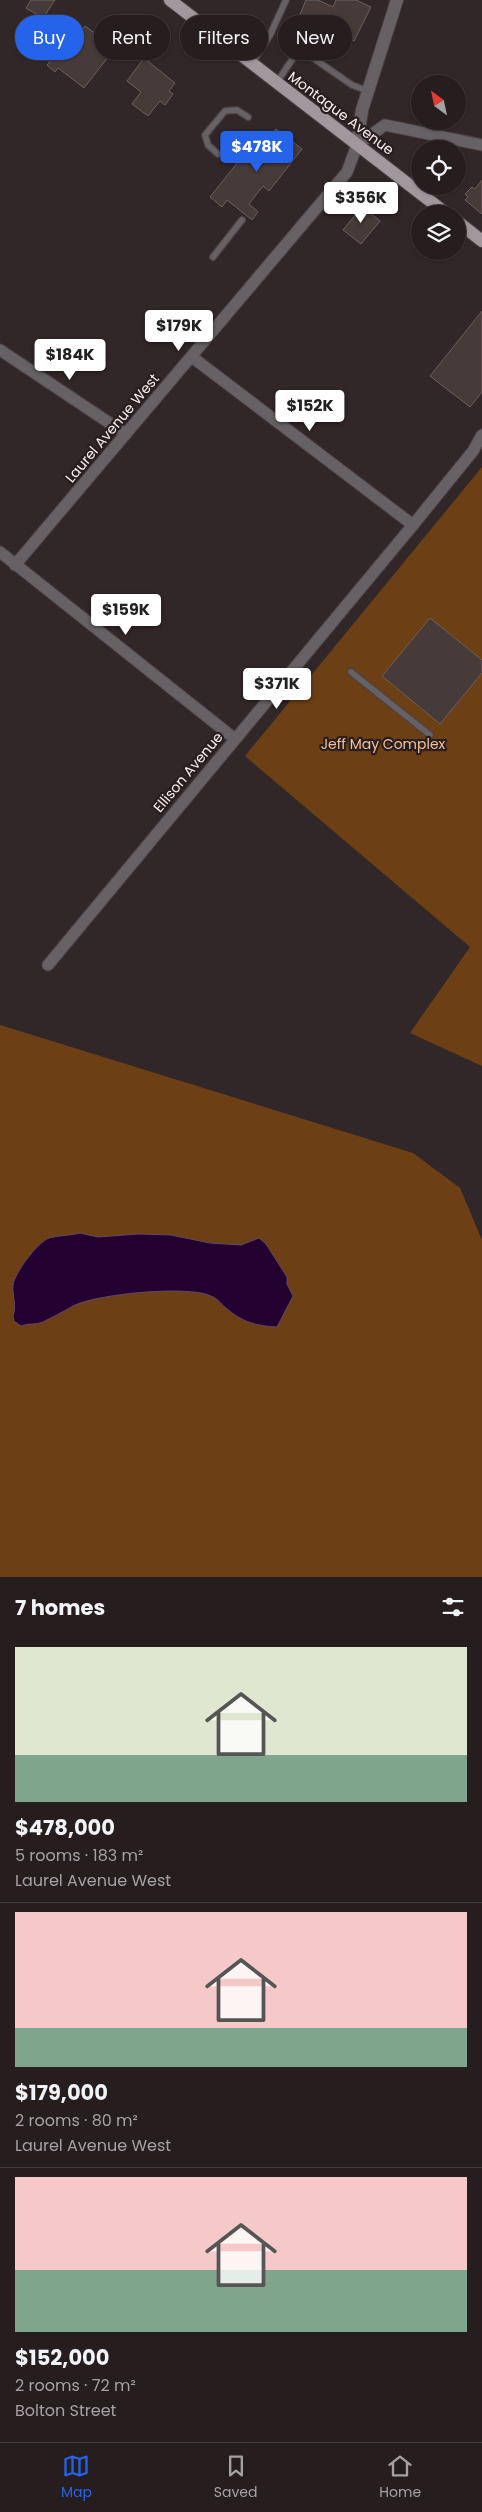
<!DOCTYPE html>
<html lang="en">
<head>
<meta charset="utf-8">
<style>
	body { margin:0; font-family:Poppins,sans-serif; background:#322a2b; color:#f1f3f6; height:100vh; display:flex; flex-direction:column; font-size:19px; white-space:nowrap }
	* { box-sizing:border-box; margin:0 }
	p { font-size:16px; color:#a4a2a4 }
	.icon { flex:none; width:28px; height:28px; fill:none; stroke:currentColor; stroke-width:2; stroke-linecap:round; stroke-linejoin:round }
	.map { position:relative; height:1577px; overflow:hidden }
	.details { display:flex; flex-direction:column; background:#261d1e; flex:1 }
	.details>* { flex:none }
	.top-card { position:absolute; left:15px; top:15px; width:452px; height:45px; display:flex; gap:10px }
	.needle { width:32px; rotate:327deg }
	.controls { position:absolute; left:411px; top:75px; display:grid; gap:10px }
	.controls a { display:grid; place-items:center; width:55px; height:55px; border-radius:50%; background:#261d1e; box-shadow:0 1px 4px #0004,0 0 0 1px #423b3c; font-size:25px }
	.price { position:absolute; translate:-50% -42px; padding:0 11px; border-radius:5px; background:#fff; color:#222; font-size:16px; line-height:32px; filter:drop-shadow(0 1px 2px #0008) }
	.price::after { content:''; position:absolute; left:50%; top:30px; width:15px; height:11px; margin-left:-8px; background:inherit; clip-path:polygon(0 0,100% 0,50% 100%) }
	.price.active { background:#2563eb; color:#fff }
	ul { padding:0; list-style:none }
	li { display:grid; align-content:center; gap:10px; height:265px; padding:0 15px }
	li+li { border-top:1px solid #423b3c }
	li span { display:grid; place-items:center; height:155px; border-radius:0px; color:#555 }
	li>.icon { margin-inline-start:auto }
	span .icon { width:90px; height:90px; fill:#fffc; stroke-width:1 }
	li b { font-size:21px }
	h2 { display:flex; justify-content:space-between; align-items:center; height:60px; padding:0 15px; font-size:21px }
	.pill { padding:0 18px; border-radius:22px; background:#261d1e; box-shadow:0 1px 4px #0004,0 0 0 1px #423b3c; font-size:18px; line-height:45px }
	.pill.active { background:#2563eb; color:#fff }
	.tabs { display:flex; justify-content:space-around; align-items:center; height:70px; border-top:1px solid #423b3c; background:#261d1e; font-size:14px; color:#a4a2a4 }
	.tabs a { display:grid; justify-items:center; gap:2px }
	.tabs .active { color:#2563eb }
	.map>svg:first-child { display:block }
</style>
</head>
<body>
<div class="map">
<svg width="482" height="1577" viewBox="0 0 482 1577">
	<rect width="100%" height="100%" fill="#322728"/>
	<g fill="#6c4014">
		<polygon points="482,467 482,1066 410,1033 470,947 245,756"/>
		<polygon points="0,1025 413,1153 460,1188 482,1240 482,1577 0,1577"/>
	</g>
	<path fill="#230130" stroke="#62486a" d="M80,1233L98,1237L138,1234L171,1235L210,1243L241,1245L259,1238L266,1244L287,1277V1284L293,1296L277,1327C256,1326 242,1322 226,1308C221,1304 217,1298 211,1296C188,1285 96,1294 73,1306C63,1312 53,1317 43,1322C36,1325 29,1323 21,1326L14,1321L13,1316C17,1306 12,1295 13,1285C15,1272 38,1242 49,1238C59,1235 70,1236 80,1233Z"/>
	<g fill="#463b38" stroke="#6c5f5c">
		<polygon points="31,0 55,0 43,18 26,8"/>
		<polygon points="306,0 318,0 333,7 336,0 356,0 371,7 354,41 349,38 346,46 330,38 332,32 322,28 325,25 316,21 314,15 308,17 300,14"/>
		<polygon points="85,26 103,39 97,47 109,56 84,88 58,68 55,72 47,65 50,62 46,59 70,28 79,34"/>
		<polygon points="144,58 175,83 169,91 173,94 165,105 160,101 148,116 132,104 141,92 127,81"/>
		<polygon points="276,129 302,149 269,191 263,186 249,204 258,212 252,220 227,200 222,207 210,197 246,152 253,157"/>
		<polygon points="482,180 482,214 465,200 468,197 465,194 472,187 475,189"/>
		<polygon points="359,204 380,221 361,244 343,230 356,214 352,211"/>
		<polygon points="482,311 482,392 470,407 430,376"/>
		<polygon points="430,618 482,660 482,673 440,724 382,676"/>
	</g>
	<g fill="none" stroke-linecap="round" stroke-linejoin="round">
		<g stroke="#4d4344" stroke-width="8">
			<g id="service">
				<polyline points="300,49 352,85 368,91"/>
				<polyline points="252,64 270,35 286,0"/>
				<polyline points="277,82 302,45 312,19"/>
				<polyline points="218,154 208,145 205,135 225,111 237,110 248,117"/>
				<polyline points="213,257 242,220"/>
				<polyline points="351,672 430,735"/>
			</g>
		</g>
		<g stroke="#4d4344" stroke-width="13">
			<g id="minor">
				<polyline points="0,350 126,434"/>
				<polyline points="192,357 413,525"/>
				<polyline points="0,552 235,739"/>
				<polyline points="15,565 347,172 357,145 385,125 482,145"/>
				<polyline points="48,965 413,525 473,451 482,435"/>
			</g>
		</g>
		<g stroke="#4d4344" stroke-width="14">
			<polyline id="tertiary" points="357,145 362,110 397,0"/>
		</g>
		<g stroke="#4d4344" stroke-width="14">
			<g id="primary">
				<polyline points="170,0 447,214"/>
				<polyline points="458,222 482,241"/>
			</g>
		</g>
		<use href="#service" stroke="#666164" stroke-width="5.5"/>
		<use href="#minor" stroke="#666164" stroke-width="11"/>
		<use href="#tertiary" stroke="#666164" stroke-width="12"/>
		<use href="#primary" stroke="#a1979d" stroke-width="12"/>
	</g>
	<g text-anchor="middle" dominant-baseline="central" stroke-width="4.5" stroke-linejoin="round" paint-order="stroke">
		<g font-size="14" fill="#f6eff0" stroke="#281d1f">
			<text transform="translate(341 113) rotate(37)">Montague Avenue</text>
			<text transform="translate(112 428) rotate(-50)">Laurel Avenue West</text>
			<text transform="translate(188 772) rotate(-50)">Ellison Avenue</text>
		</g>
		<g font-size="14" fill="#f7c092" stroke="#281d1f">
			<text x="383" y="744">Jeff May Complex</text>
		</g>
	</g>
</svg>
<div class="controls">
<a><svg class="needle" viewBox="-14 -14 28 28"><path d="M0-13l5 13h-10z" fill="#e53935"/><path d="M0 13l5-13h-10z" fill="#a4a2a4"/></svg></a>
<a><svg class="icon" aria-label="locate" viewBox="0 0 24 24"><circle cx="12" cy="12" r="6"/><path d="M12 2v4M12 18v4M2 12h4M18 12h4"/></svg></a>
<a><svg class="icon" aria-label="layers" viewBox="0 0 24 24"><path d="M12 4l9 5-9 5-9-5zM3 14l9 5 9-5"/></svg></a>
</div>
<b class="price active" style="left:257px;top:173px">$478K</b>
<b class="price" style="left:361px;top:224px">$356K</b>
<b class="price" style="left:179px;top:352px">$179K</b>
<b class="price" style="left:70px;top:381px">$184K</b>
<b class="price" style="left:310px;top:432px">$152K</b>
<b class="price" style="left:126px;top:636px">$159K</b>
<b class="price" style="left:277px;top:710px">$371K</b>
<div class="top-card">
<a class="pill active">Buy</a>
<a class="pill">Rent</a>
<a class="pill">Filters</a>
<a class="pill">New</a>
</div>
</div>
<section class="details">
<h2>7 homes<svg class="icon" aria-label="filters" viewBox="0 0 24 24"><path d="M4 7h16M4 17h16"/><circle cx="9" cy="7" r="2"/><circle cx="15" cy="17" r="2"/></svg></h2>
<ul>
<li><span style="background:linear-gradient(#dfe7d0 70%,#7fa58c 0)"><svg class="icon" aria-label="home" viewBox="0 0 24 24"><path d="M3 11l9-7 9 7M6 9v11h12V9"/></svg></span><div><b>$478,000</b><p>5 rooms · 183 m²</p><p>Laurel Avenue West</p></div></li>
<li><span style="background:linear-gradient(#f6c9c9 75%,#7fa58c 0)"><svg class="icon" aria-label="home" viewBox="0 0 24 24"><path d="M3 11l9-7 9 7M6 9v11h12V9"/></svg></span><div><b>$179,000</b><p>2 rooms · 80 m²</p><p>Laurel Avenue West</p></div></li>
<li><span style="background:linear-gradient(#f6c9c9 60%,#7fa58c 0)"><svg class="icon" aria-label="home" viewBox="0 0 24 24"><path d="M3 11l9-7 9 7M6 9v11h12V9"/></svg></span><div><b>$152,000</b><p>2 rooms · 72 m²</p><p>Bolton Street</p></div></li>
</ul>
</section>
<nav class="tabs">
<a class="active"><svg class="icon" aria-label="map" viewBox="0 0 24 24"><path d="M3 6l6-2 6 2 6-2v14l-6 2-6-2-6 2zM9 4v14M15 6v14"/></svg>Map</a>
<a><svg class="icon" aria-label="saved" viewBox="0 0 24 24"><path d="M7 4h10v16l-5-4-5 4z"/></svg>Saved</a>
<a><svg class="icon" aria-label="home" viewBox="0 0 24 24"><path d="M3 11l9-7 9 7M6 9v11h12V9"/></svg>Home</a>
</nav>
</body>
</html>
